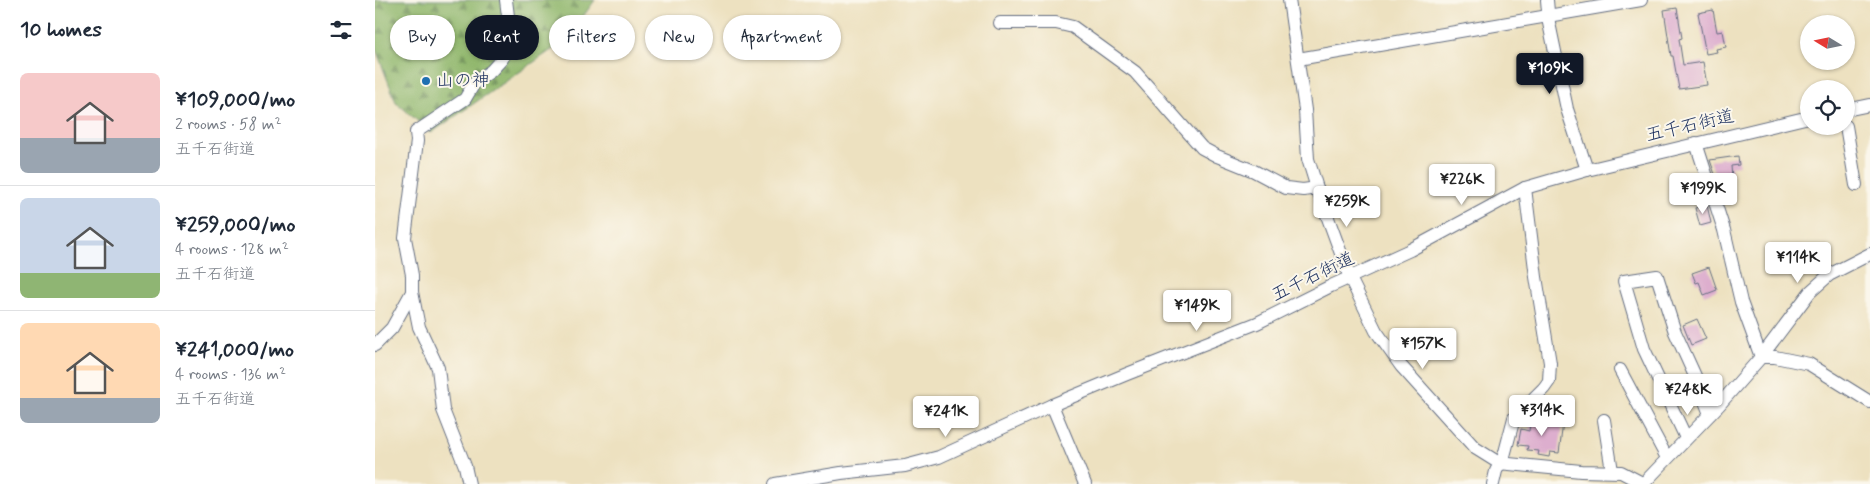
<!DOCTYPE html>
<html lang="en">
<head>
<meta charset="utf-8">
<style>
	body { margin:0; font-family:Mynerve,"Klee One",sans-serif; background:#f2f2f3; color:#1f2937; height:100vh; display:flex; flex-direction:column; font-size:19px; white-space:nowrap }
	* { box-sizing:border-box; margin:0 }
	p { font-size:16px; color:#747a83 }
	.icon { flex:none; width:28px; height:28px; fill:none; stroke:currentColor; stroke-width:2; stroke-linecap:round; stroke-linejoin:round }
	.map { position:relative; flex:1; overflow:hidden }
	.details { display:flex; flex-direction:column; background:#fff; width:375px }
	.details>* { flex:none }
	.top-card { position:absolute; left:15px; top:15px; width:475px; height:45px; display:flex; gap:10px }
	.needle { width:32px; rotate:280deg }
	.buttons { position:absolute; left:1425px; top:15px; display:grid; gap:10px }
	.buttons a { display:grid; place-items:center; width:55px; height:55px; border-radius:50%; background:#fff; box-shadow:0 1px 4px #0004; font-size:25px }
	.price { position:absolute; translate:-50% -42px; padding:0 11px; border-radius:5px; background:#fff; color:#222; font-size:16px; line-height:32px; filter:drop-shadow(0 1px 2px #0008) }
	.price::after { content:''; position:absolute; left:50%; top:30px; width:15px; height:11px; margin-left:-8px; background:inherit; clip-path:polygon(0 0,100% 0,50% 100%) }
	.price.selected { background:#111827; color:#fff }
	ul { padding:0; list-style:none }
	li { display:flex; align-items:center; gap:15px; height:125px; padding:0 20px }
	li+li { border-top:1px solid #e0e1e3 }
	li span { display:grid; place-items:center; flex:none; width:140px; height:100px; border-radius:8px; color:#555 }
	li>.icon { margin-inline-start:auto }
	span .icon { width:60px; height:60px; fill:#fffc; stroke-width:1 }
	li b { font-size:21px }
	h2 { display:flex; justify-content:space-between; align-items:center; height:60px; padding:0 20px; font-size:21px }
	.chip { padding:0 18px; border-radius:22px; background:#fff; box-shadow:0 1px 4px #0004; font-size:18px; line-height:45px }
	.chip.selected { background:#111827; color:#fff }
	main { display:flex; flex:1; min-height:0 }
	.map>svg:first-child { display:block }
</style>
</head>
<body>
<main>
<section class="details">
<h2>10 homes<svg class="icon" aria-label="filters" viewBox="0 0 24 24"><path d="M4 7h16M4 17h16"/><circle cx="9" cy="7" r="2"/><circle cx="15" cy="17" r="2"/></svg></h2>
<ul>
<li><span style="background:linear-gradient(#f6c9c9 65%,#9aa5b1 0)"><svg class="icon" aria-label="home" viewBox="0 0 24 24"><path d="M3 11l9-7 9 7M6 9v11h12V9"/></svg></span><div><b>¥109,000/mo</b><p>2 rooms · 58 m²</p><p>五千石街道</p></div></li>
<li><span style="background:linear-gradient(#c9d6e8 75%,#8fb573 0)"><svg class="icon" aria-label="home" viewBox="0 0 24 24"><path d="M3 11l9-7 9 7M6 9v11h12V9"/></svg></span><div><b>¥259,000/mo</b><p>4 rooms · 128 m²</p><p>五千石街道</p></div></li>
<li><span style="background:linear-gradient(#ffd9b3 75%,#9aa5b1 0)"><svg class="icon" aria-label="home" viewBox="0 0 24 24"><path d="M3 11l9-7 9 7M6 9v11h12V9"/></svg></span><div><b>¥241,000/mo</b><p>4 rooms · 136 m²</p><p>五千石街道</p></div></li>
</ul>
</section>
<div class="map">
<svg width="1495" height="484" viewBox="0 0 1495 484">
	<defs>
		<pattern id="forest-firs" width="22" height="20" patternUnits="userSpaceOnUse" patternTransform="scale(1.25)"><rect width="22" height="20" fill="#92b86e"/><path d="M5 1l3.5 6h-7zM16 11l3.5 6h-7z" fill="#76965e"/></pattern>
	</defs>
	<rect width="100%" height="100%" fill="#fbf7ec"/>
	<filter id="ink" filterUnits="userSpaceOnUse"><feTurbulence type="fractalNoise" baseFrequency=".02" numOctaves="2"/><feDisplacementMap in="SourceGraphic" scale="10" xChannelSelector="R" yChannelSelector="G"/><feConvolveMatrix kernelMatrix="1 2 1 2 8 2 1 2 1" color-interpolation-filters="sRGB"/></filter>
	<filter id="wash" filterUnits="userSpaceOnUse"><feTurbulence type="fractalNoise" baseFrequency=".0096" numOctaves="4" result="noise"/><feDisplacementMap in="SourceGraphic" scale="20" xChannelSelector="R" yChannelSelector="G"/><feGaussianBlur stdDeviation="1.12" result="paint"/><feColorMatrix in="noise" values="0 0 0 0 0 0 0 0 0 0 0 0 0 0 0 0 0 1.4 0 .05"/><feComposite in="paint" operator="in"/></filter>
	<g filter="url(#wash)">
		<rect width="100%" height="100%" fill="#ede1c0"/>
		<polygon fill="url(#forest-firs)" stroke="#567466" points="0,0 220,0 191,40 56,133 21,102 0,47"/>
		<g id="blocks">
			<g fill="#ddaece">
				<polygon points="1302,8 1307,38 1304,39 1308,65 1328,62 1332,85 1304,89 1298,56 1296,56 1289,10"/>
				<polygon points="1338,10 1342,32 1348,31 1351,47 1341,49 1342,52 1331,54 1323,13"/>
				<polygon points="1363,156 1364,165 1356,166 1357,178 1342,180 1335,160"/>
				<polygon points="1332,205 1336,223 1325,226 1320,208"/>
				<polygon points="1334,267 1342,290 1329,295 1324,282 1321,283 1317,273"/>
				<polygon points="1322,319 1331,339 1316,345 1308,325"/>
				<polygon points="1156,419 1188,423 1184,453 1175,452 1174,457 1163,455 1164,451 1152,450 1153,446 1143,445 1146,429 1154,431"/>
			</g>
		</g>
	</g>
	<g filter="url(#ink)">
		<use href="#blocks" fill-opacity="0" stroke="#646d80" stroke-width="1"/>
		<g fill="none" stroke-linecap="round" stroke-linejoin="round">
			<g stroke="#646d80" stroke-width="14">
				<g id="minor">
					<polyline points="914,0 930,110 933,159 942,188 975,278 1001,331 1026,366 1100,448 1124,463 1206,471 1246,472 1269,484"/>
					<polyline points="1172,0 1174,23 1192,109 1212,170"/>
					<polyline points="625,23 681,23 698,27 760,72 827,148 842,156 879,171 911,188 928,190 942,188"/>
					<polyline points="923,59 1266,0"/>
					<polyline points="1471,110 1495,105"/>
					<polyline points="1471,126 1481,185"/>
					<polyline points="1321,143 1349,230 1366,302 1386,357"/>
					<polyline points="0,345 17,328 37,292"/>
					<polyline points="1386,357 1400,357 1434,364 1495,402"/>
					<polyline points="1245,370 1292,458"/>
					<polyline points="677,405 710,484"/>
					<polyline points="1229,420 1237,471"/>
					<polyline points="1311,438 1269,349 1249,281 1282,276 1300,332 1320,376 1335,414"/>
					<polyline points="94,484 90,466 68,410 63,368 44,327 37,292 37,275 30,238 42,141 41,132 90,99 100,82 116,71 127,59 134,46 135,32 131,0"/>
					<polyline points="400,484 466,473 530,466 564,457 677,405 752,374 882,323 956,286 1035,250 1150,188 1212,170 1434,117"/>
					<polyline points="1118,484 1121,471 1129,456 1139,418 1169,388 1174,381 1175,363 1161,277 1150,188"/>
					<polyline points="1268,484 1344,405 1386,357 1435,292 1454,275 1495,254"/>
				</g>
			</g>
			<use href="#minor" stroke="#fff" stroke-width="12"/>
		</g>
	</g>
	<circle fill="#1f6fb2" stroke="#fbf7ec" stroke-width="2" cx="51" cy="81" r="5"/>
	<g text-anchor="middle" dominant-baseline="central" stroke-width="4" stroke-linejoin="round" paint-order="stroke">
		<g font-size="18" fill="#1b2f5e" stroke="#fbf7ec" text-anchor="start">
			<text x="61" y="81">山の神</text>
		</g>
		<g font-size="18" fill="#1b2f5e" stroke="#fbf7ec">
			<text transform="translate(1315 126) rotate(-13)">五千石街道</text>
			<text transform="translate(938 277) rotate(-26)">五千石街道</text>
		</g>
	</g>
</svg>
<div class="buttons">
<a><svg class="needle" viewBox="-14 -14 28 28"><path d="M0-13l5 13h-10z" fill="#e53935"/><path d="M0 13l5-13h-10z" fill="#747a83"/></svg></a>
<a><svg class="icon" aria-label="locate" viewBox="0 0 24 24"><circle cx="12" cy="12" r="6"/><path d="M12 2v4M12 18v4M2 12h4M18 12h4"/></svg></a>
</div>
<b class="price selected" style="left:1175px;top:95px">¥109K</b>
<b class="price" style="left:1087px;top:206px">¥226K</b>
<b class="price" style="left:1328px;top:215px">¥199K</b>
<b class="price" style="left:972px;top:228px">¥259K</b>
<b class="price" style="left:1423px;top:284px">¥114K</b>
<b class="price" style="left:822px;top:332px">¥149K</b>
<b class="price" style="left:1048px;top:370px">¥157K</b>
<b class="price" style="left:1313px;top:416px">¥248K</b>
<b class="price" style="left:1167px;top:437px">¥314K</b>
<b class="price" style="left:571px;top:438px">¥241K</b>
<div class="top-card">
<a class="chip">Buy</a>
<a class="chip selected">Rent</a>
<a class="chip">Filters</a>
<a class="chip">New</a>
<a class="chip">Apartment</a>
</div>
</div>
</main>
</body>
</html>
